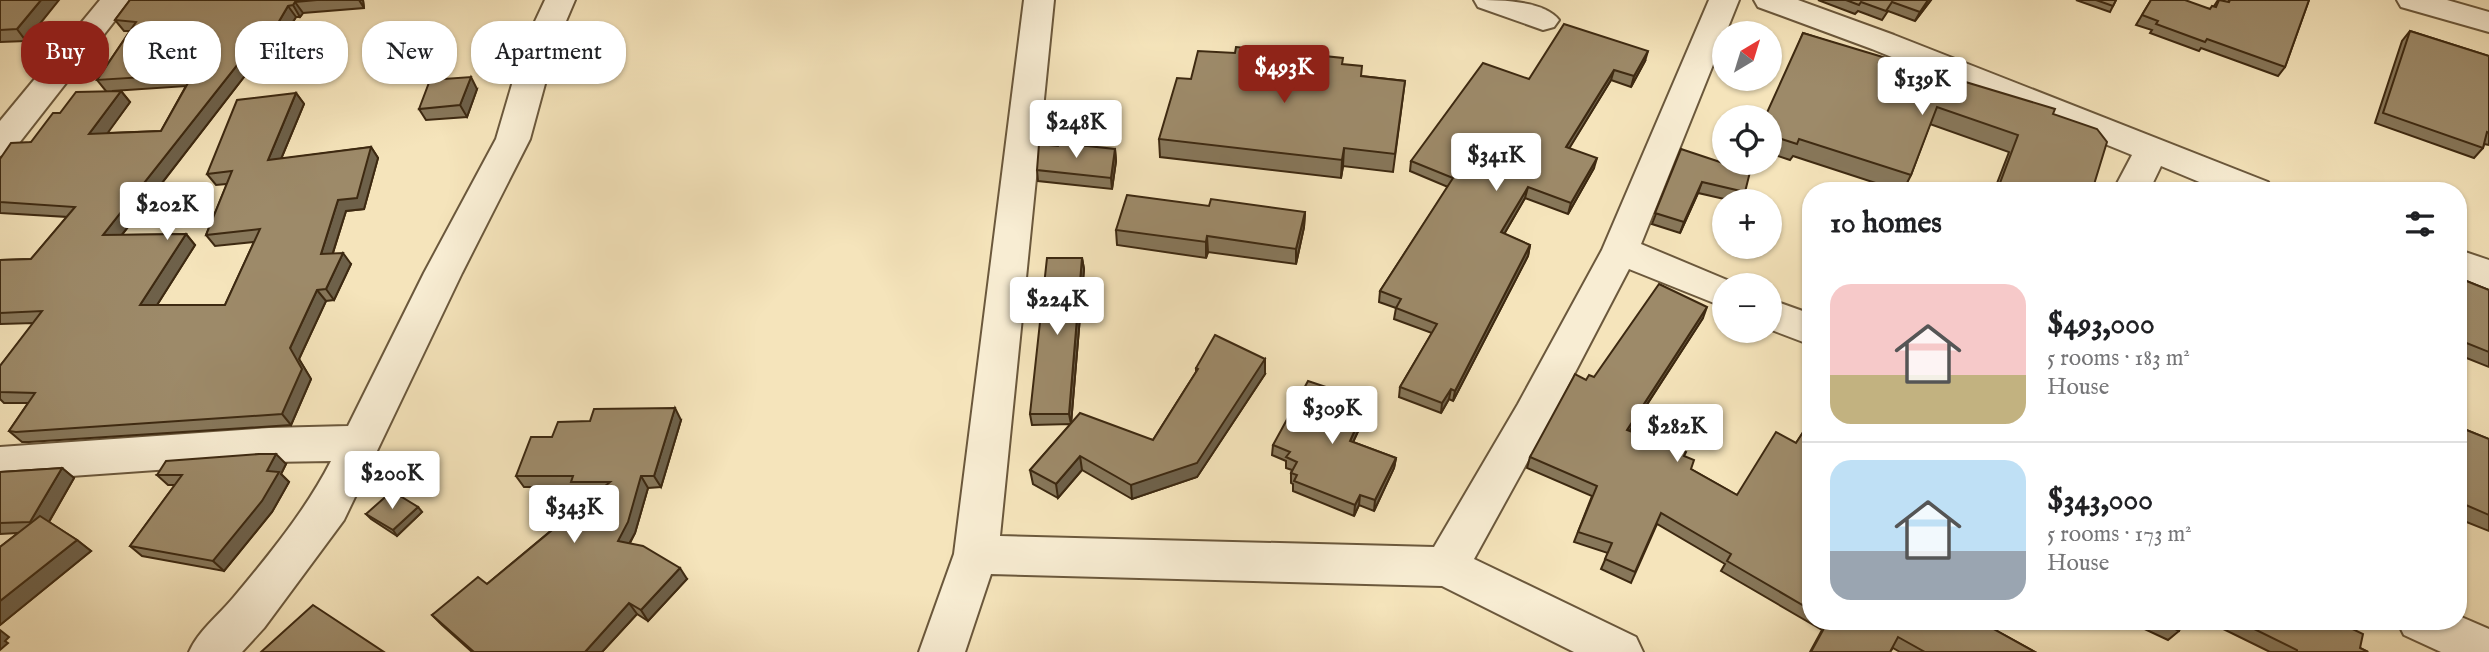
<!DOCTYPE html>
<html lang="en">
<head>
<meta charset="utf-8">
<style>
	body { margin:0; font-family:"IM FELL English",serif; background:#f2f2f2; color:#202124; height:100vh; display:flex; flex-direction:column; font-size:26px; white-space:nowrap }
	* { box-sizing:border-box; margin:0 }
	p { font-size:23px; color:#757577 }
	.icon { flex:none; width:38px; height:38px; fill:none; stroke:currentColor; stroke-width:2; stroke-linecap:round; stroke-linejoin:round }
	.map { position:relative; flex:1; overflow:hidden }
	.panel { position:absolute; left:1802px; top:182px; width:665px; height:448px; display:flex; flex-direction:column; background:#fff; border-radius:28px; box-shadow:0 2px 5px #0004 }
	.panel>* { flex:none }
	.top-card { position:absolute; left:21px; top:21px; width:665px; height:63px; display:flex; gap:14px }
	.needle { width:46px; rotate:38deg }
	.buttons { position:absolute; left:1712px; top:21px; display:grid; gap:14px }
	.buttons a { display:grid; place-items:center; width:70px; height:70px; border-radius:50%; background:#fff; box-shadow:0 2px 5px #0004; font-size:35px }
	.price { position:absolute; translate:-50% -60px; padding:0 16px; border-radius:7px; background:#fff; color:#222; font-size:23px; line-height:46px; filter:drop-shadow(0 2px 4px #0008) }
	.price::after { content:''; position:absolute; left:50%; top:42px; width:21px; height:16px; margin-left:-10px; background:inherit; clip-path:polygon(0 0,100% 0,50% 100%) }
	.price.current { background:#8f2418; color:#fff }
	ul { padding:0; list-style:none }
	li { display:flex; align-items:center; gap:21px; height:175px; padding:0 28px }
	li+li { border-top:2px solid #e0e0e0 }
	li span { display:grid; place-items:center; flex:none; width:196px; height:140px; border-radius:21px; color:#555 }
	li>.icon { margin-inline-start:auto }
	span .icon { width:84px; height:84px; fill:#fffc; stroke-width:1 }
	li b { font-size:30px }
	h2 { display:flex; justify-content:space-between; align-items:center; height:84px; padding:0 28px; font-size:30px }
	.chip { padding:0 24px; border-radius:28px; background:#fff; box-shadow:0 2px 5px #0004; font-size:24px; line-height:63px }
	.chip.current { background:#8f2418; color:#fff }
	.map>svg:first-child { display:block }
</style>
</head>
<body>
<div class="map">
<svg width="2489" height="652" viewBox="0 0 2489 652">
	<rect width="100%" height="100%" fill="#f5e4bb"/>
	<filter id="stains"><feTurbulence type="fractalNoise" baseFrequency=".00286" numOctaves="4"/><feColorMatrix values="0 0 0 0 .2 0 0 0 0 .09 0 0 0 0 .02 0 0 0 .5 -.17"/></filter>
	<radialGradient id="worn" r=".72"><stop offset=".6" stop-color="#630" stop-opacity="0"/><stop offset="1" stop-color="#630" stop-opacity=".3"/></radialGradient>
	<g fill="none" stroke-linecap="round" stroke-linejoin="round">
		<g stroke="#6b583c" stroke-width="4">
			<g id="minor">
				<polygon points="100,0 131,0 12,152 0,156 0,121"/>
				<path d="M545,0H575L555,47L530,139L462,273L344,520L264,628L242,652H189C199,630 218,616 233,598C269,555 306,510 331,461L269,462L0,481V447L269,428L348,426L424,273L496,139L523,47Z"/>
				<polygon points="1024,0 1054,0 1000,536 1434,547 1518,404 1602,250 1709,0 1739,0 1641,244 1739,285 1724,285 1724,307 1629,269 1546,428 1474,559 1636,637 1643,652 1574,652 1442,586 991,574 965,652 919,652 954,554"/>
				<path d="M1474,0C1498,0 1544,0 1559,20L1554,27L1543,30L1478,7Z"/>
				<polygon points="1754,0 1798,0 1894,35 2268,182 2274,191 2221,191 2161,166 2149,191 2113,191 2132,155 1872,49 1758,7"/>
				<polygon points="2397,0 2447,0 2489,12 2489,32 2401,7"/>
				<polygon points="2459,250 2489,260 2489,289 2459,278"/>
				<polygon points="1769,299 1811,314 1811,345 1769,329"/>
				<polygon points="2459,616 2489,629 2489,652 2441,652 2404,635 2397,621 2459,621"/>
			</g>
		</g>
		<use href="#minor" fill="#f8edd3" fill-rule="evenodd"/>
	</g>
	<g fill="#87775a" stroke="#3d2911" stroke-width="2" fill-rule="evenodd">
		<polygon points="0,0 34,31 26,41 0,42"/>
		<path d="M130,0H363L364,8L303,13L300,17H296L278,46L271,42L122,235L186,234L195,245L157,305H225L254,242L215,246L206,235L227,184L216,185L207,174L296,93L304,104L281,159L371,147L378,158L364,209L346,211L333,253L351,264L334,300L326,301L299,359L311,379L291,425L29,442H22L9,431L28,403H4L0,399V366L34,323L0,324V260L31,259L67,217L0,213V159L31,142L106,91L97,80L130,31H124L115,20ZM186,86L161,131L107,133L130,102L121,91H112Z"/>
		<polygon points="1818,0 1931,0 1915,21 1888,11 1882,20 1858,11 1855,14"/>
		<polygon points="2076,0 2116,0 2110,12"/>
		<polygon points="2151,0 2210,9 2214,6 2218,0 2228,2 2229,0 2309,0 2285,67 2278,76 2201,48 2199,51 2150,33 2152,30 2136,25"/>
		<polygon points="2410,31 2489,56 2489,145 2484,144 2483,148 2474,158 2375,123 2402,41"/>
		<polygon points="1803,33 2053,114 2092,191 1994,191 2009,152 1930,124 1911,175 1903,191 1900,191 1793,156 1790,160 1769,153 1769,117"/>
		<polygon points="1645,61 1631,87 1611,80 1569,148 1594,168 1568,214 1525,198 1504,234 1530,245 1528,256 1453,401 1449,399 1441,413 1399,397 1400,387 1432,333 1394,319 1396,308 1379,302 1380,291 1448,187 1410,171 1411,161 1529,79"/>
		<polygon points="1342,64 1361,76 1405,81 1393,172 1343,166 1341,178 1160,157 1159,139"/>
		<polygon points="477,89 467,117 426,120 419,109"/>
		<polygon points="1115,149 1116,161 1112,189 1038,181 1037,170"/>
		<polygon points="1681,149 1745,192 1741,201 1733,201 1698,193 1680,233 1652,224"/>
		<polygon points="1305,212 1304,227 1296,264 1208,252 1206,258 1117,245 1116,230"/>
		<polygon points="1082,258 1084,269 1071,424 1153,440 1196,372 1196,368 1265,374 1197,477 1132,499 1082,470 1058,498 1033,484 1030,470 1071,424 1032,425 1030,414"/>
		<polygon points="2459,278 2489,290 2489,367 2459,355"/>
		<polygon points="1703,318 1630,431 1684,456 1691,469 1737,495 1796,443 1811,420 1811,621 1979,621 2035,652 1900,652 1893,648 1890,652 1810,652 1822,630 1721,571 1725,564 1657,524 1631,583 1601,569 1608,553 1574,542 1592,496 1527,468 1530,457 1586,380 1594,377"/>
		<polygon points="1367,412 1353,442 1396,458 1394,468 1374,511 1359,505 1354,516 1293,491 1293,484 1291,483 1291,473 1292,470 1286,468 1286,461 1272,455 1273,445"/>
		<polygon points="681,420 661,487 648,488 635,533 630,543 687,579 648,621 637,614 602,652 472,652 442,625 432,615 487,584 596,493 578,493 574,487 524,487 516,476 552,437"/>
		<polygon points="2459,427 2489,439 2489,531 2459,519"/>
		<polygon points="286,464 281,474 289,482 272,512 224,571 142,556 130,546 175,485 168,485 157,475"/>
		<polygon points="62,468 74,478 49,522 77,540 91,551 0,625 0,547 18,533 0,534 0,472"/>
		<polygon points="418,507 422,512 397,536 371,519 366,514"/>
		<polygon points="2140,621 2183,621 2179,631 2168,640 2138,626"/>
		<polygon points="2207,621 2336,621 2360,648 2368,652 2270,652"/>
	</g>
	<g fill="#6e614a" stroke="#3d2911" stroke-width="2">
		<polygon points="41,0 59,0 26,41 17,29"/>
		<polygon points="359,0 363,0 364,8"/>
		<polygon points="1928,0 1931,0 1915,21 1920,12"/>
		<polygon points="295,2 303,13 300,17 293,5"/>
		<polygon points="288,6 296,17 278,46 271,35"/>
		<polygon points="264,31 271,42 113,246 103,235"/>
		<polygon points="1648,51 1645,61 1631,87 1634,76"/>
		<polygon points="1614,70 1611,80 1564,157 1566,147"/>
		<polygon points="471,77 477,89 467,117 460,105"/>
		<polygon points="121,91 130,102 99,145 89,134"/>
		<polygon points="296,93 304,104 276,171 268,160"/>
		<polygon points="371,147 378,158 364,209 346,211 329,265 321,254 338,200"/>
		<polygon points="1344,148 1343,166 1341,178 1342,160"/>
		<polygon points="1115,149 1116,161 1112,189 1111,178"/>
		<polygon points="1597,158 1594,168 1568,214 1571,203"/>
		<polygon points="1702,182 1698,193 1680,233 1684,222"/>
		<polygon points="1528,187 1525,198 1499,243 1501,232"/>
		<polygon points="1305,212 1304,227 1296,264 1296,249"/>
		<polygon points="186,234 195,245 150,316 140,305"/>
		<polygon points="1207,236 1208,252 1206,258 1206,242"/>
		<polygon points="1530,245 1528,256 1453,401 1455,391"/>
		<polygon points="343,253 351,264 334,300 326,289"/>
		<polygon points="1082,258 1084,269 1071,424 1069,414"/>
		<polygon points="317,290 326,301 299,359 311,379 291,425 282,414 290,348"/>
		<polygon points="1707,307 1703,318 1623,441 1627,430"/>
		<polygon points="1265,359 1265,374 1197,477 1132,499 1131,485"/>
		<polygon points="1451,389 1449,399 1441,413 1442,403"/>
		<polygon points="1368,401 1367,412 1349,451 1350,441"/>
		<polygon points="675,408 681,420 661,487 654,476"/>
		<polygon points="276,454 286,464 281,474 289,482 272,512 224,571 213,561"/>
		<polygon points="1080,456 1082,470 1058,498 1056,484"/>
		<polygon points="1396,458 1394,468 1374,511 1375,500"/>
		<polygon points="62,468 74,478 43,532 30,522"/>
		<polygon points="641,476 648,488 635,533 625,551 618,541"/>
		<polygon points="1360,495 1359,505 1354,516 1355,505"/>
		<polygon points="418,507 422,512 397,536 393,530"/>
		<polygon points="77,540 91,551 0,625 0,601"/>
		<polygon points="680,568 687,579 648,621 641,610"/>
		<polygon points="629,603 637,614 602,652 585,652"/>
		<polygon points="0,630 9,637 5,641 8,643 0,650"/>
	</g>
	<g fill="#9d8a69" stroke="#3d2911" stroke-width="2">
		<polygon points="0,0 41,0 17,29 0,30"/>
		<polygon points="130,0 317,0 295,2 293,5 288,6 271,35 264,31 103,235 186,234 140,305 225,305 260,229 206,235 232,171 207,174 237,100 296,93 268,160 371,147 357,198 338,200 321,254 343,253 326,289 317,290 290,348 302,369 282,414 16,432 9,431 35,393 0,392 0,366 42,311 0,313 0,260 31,259 75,207 0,202 0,159 11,143 31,142 53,113 60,113 76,92 121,91 89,134 161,131 193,74 97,80 136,22 115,20"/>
		<polygon points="1846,0 1928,0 1920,12 1892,2 1886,11 1861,2 1859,5"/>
		<polygon points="2096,0 2116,0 2113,6"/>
		<polygon points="2151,0 2185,0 2210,9 2212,6 2216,7 2219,0 2229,2 2230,0 2309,0 2285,67 2207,39 2205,42 2156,24 2158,21 2142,15"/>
		<polygon points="1564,24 1648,51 1634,76 1614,70 1566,147 1597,158 1571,203 1528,187 1501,232 1530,245 1455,391 1451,389 1442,403 1400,387 1437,324 1396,308 1401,299 1380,291 1453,178 1411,161 1483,63 1529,79"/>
		<polygon points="2410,31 2489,56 2489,133 2487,132 2483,148 2383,113"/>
		<polygon points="1803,33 2055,109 2053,114 2097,129 2107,142 2092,191 1997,191 2018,135 1937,107 1911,175 1799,139 1797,144 1769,135 1769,117 1765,117"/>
		<polygon points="1236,47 1343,58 1342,64 1362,66 1361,76 1405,81 1395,154 1344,148 1342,160 1159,139 1177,78 1191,79 1198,51 1235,53"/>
		<polygon points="471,77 460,105 419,109 430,80"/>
		<polygon points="1059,143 1115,149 1111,178 1037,170 1039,144 1058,146"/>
		<polygon points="1681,149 1750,172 1745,192 1702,182 1684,222 1655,213"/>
		<polygon points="1127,195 1209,206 1211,199 1305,212 1296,249 1207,236 1206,242 1116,230"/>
		<polygon points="1047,258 1082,258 1069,414 1030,414"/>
		<polygon points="2459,278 2489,290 2489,352 2459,340"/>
		<polygon points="1659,284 1707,307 1627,430 1686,452 1684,456 1694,460 1691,469 1737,495 1776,432 1796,443 1811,420 1811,610 1727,561 1731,554 1661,513 1635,572 1605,559 1612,543 1578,532 1597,486 1530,457 1573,378 1575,374 1586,380 1589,375 1594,377"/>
		<polygon points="1215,335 1265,359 1197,463 1131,485 1080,456 1056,484 1030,470 1080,413 1153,440 1198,369 1196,368"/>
		<polygon points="1308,381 1368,401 1350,441 1396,458 1375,500 1360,495 1355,505 1294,481 1297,475 1291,473 1297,462 1286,457 1290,452 1273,445"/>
		<polygon points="675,408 654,476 641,476 628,522 618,541 643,546 680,568 641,610 629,603 585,652 474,652 432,615 478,577 487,584 610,482 571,482 573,476 516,476 531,437 552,437 558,422 590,421 594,409"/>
		<polygon points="2459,427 2489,439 2489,515 2459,502"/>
		<polygon points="259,454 276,454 267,471 279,472 262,501 213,561 130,546 182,475 157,475 166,461"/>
		<polygon points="62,468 30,522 0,523 0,472"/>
		<polygon points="392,491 418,507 393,530 366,514"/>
		<polygon points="40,516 77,540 0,601 0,547"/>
		<polygon points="313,605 384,652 261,652"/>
		<polygon points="1828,621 1979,621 2035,652 1925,652 1898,637 1890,652 1811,652"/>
		<polygon points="2158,621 2183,621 2179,631"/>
		<polygon points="2238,621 2336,621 2363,634 2360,648 2368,652 2297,652 2297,650"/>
	</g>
	<rect width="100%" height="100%" filter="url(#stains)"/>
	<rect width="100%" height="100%" fill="url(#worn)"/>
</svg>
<div class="buttons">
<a><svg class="needle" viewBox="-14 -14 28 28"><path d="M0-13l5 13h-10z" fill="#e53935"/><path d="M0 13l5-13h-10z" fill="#757577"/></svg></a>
<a><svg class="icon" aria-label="locate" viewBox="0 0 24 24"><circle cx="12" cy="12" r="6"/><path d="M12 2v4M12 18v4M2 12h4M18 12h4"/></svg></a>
<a>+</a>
<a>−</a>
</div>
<b class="price current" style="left:1284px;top:105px">$493K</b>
<b class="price" style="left:1922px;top:117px">$139K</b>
<b class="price" style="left:1076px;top:160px">$248K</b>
<b class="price" style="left:1496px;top:193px">$341K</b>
<b class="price" style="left:167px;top:242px">$202K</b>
<b class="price" style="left:1057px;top:337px">$224K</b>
<b class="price" style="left:1332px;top:446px">$309K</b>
<b class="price" style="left:1677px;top:464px">$282K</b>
<b class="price" style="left:392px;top:511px">$200K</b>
<b class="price" style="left:574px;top:545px">$343K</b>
<div class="top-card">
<a class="chip current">Buy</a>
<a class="chip">Rent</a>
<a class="chip">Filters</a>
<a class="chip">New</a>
<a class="chip">Apartment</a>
</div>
<section class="panel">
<h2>10 homes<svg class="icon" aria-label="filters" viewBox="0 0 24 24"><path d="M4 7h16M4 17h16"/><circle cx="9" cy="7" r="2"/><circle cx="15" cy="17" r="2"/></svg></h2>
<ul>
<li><span style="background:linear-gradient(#f6c9c9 65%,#c2b280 0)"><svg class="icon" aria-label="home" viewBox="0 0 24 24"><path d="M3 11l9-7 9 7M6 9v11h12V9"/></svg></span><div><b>$493,000</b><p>5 rooms · 183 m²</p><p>House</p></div></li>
<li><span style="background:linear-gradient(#bfe0f5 65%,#9aa5b1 0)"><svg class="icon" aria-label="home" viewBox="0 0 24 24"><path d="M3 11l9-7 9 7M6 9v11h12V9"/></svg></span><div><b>$343,000</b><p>5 rooms · 173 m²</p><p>House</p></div></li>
</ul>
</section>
</div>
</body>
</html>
